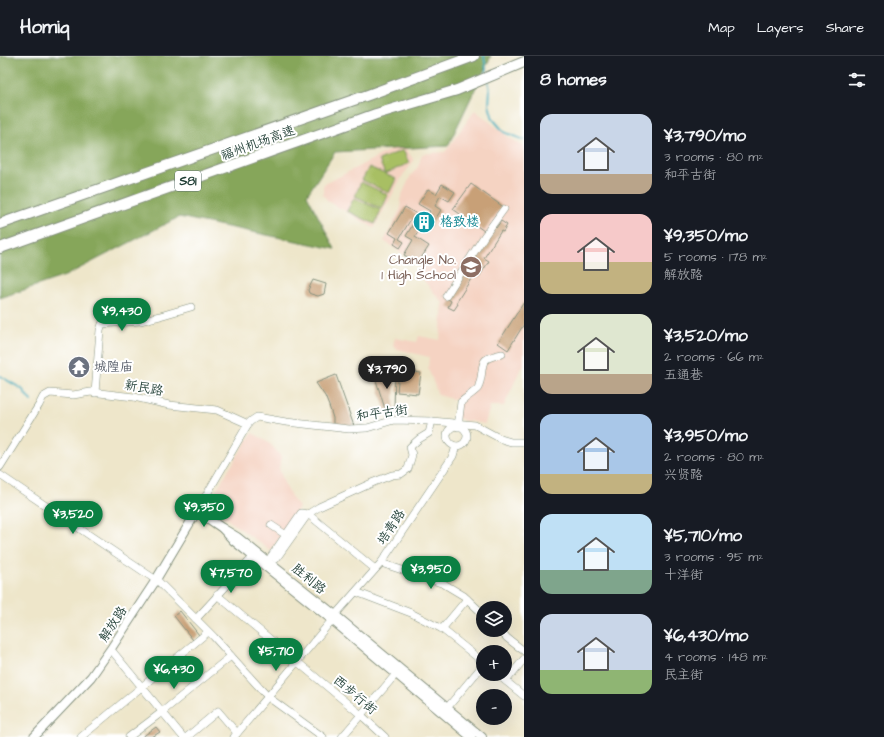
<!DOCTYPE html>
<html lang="en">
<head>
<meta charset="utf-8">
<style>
	body { margin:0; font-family:"Architects Daughter","LXGW WenKai TC",sans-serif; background:#20242c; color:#f1f3f6; height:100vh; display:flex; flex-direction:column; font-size:15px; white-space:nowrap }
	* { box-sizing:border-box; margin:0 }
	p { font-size:13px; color:#9ea1a6 }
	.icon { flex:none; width:22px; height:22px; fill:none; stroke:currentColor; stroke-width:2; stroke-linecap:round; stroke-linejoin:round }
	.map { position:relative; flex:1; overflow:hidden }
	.panel { display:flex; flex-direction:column; background:#171b24; width:360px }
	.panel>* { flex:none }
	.tools { position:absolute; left:476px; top:545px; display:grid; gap:8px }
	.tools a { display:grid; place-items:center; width:36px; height:36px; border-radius:50%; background:#171b24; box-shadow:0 4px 16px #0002; font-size:20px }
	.price { position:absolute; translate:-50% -34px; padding:0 9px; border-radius:14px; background:#0b8043; color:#fff; font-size:13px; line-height:26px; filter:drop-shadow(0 1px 2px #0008) }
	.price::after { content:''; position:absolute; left:50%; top:24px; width:12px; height:9px; margin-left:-6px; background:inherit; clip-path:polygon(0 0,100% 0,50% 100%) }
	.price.current { background:#222; color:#fff }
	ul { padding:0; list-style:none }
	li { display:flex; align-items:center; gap:12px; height:100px; padding:0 16px }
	li span { display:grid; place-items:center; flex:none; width:112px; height:80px; border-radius:12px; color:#555 }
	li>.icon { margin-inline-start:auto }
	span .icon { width:48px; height:48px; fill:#fffc; stroke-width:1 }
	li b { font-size:17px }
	h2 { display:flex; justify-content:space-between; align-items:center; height:48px; padding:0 16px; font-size:17px }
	header { display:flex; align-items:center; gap:24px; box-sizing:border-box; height:56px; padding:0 20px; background:#171b24; border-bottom:1px solid #363941 }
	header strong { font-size:19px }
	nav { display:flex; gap:22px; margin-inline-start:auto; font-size:14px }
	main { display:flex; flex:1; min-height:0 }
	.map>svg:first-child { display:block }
</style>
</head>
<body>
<header>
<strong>Homiq</strong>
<nav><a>Map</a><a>Layers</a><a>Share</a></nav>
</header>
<main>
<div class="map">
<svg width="524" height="681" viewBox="0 0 524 681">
	<rect width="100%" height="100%" fill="#fff"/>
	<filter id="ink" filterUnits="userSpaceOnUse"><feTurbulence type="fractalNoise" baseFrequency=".025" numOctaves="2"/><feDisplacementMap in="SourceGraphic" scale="8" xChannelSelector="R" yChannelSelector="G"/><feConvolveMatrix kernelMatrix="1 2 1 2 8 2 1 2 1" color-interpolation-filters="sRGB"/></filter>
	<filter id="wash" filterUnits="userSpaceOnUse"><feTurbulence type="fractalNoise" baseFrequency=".012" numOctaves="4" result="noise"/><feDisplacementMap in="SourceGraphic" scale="16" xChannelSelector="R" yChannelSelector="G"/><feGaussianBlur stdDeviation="0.9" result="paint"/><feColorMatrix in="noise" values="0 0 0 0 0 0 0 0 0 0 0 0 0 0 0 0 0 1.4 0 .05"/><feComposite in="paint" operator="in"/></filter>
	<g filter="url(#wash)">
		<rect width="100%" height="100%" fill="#eee6ca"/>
		<g fill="#f5d3c2">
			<polygon points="475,54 507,80 524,91 524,310 520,314 504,350 490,350 485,368 469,365 463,365 462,363 455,363 456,344 438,339 428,312 429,301 397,293 393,289 395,282 417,286 419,280 440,284 443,247 424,225 423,216 414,206 384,185 401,152 400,143 411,119 418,111 422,98 445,96"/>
			<polygon points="396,91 406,93 413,103 413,106 403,119 374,172 328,145 323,139 323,129"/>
			<polygon points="252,377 266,384 275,393 281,401 279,412 284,427 292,442 299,451 271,495 210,451 209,445"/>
		</g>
		<g fill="#a8bf64" stroke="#647e4c">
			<polygon points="403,94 409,107 385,118 396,123 389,137 362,124 369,111 385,118 379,104"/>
			<polygon points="361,126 388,139 382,153 355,140"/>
			<polygon points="354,142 381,154 375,168 347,155"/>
		</g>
		<polygon fill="#86a65a" stroke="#527247" points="0,0 491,0 448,90 335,96 307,139 335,193 179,161 65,220 0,242"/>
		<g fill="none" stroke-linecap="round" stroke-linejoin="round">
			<g stroke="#3ba9ba" stroke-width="2">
				<polyline points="484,0 487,19"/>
				<polyline points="488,25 490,34 489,49 493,63 504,76 524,84"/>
				<polyline points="0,320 22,333 31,345"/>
			</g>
		</g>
		<g id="blocks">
			<g fill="#c8a077">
				<polygon points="442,128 455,136 449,145 440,140 435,150 441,154 429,173 422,169 415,181 429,190 418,207 404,199 413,184 406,180 415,165 411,163 399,183 404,186 400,192 394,188 397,182 389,177 405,151 425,163 430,155 418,148 428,133 436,138"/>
				<polygon points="471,128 502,150 484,175 453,153"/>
				<polygon points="501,165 507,169 503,176 501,175 484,202 489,205 479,221 474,218 456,247 458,248 454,254 448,251 451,245 448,243 494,170 496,172"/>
				<polygon points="313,224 326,228 324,238 318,240 311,238 309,237 308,234"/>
				<polygon points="524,246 524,268 508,294 498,287"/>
				<polygon points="399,314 421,317 418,338 397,336"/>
				<polygon points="395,316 394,354 386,356 375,321"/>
				<polygon points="336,319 354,370 333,370 333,362 329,350 325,340 316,327"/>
				<polygon points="180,555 199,579 193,584 174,560"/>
				<polygon points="156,671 160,676 152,681 142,681"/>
			</g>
		</g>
	</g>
	<g filter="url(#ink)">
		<use href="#blocks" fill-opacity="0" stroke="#86927f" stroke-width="1"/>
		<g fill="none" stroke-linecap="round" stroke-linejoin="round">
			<g stroke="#86927f" stroke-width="8">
				<g id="minor">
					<polyline points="446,240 485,179 504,153"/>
					<polyline points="95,337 100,274 102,268 140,265 160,260 191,251"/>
					<circle cx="457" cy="380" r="10"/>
					<path d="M458,371L461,346C464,343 476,335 478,332C479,331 479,328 480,326C485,307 477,303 502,298"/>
					<polyline points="0,411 39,349 43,341 50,337 73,339 91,336 134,341 169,349 217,354 248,368"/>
					<polyline points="0,419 159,526 214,581 268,641 323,681"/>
					<polyline points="197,455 248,368 251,365 257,361 286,366 349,373 367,372 394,364 432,365 475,369 501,383 511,386 524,386"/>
					<polyline points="271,469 286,479"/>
					<polyline points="276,503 308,458 375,513"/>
					<polyline points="268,505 301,457 308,458 319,451 374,426 392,419 401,418 408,413 412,399 410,391 419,383 429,377 432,365"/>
					<polyline points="381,507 444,528 464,540 483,558"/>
					<polyline points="356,536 411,557 442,573 483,606"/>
					<polyline points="217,539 360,658 385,681"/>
					<polyline points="335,559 381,507 453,400 456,390"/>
					<polyline points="196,563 254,500"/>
					<polyline points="442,573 467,543"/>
					<polyline points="500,574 507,582 524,595"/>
					<polyline points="113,596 183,681"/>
					<polyline points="497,618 524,640"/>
					<polyline points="506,625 524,603"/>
					<polyline points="447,652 483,609"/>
					<polyline points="81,681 208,576"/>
					<polyline points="129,681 162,656 231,600"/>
					<polyline points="187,681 218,655 237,677"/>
					<polyline points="234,681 332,564"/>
					<polyline points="342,681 396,618"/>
				</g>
			</g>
			<g stroke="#86927f" stroke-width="10">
				<g id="major">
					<polyline points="34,681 91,621 112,591 154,527 197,455 222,472"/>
					<polyline points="471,681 332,564 234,485 222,472 237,481 335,559 482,681"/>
				</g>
			</g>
			<g stroke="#86927f" stroke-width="12">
				<g id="highway">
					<polyline points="0,168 368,39 474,0"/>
					<polyline points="0,192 376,58 457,34 524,6"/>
				</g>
			</g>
			<use href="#minor" stroke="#fff" stroke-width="7"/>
			<use href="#major" stroke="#fff" stroke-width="8"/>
			<use href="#highway" stroke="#fff" stroke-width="10"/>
		</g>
	</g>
	<defs>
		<g id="building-disc" transform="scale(1.15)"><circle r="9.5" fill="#0f9aa8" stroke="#fff"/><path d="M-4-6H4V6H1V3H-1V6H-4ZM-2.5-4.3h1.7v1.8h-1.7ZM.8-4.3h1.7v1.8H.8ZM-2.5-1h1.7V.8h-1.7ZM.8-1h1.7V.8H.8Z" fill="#fff"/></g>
		<g id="school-disc" transform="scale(1.15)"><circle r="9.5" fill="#8d6e63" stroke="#fff"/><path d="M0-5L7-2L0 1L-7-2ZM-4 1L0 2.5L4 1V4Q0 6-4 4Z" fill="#fff"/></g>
		<g id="temple-disc" transform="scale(1.15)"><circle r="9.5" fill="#6b7280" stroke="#fff"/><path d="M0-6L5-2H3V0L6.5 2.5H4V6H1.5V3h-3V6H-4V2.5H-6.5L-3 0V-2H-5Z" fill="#fff"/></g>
	</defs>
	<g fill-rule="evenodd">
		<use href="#building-disc" x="424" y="166"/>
		<use href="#school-disc" x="471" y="211"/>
		<use href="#temple-disc" x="79" y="311"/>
	</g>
	<g text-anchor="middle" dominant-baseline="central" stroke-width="4" stroke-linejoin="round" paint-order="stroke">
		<rect fill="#fff" stroke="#627771" stroke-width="1" x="175" y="115" width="26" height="20" rx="3"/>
		<g font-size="12" font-weight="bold" fill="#1f3d34">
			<text x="188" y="125">S81</text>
		</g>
		<g font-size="13" fill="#1f3d34" stroke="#fff">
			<text transform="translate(258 87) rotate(-20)">福州机场高速</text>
			<text transform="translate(144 332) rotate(10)">新民路</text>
			<text transform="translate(382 357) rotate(-8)">和平古街</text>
			<text transform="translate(391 471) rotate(-56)">培青路</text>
			<text transform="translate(309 523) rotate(39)">胜利路</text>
			<text transform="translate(113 568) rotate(-57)">解放路</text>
			<text transform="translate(355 639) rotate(40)">西步行街</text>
		</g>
		<g font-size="13" fill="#0d838f" stroke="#fff" text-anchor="start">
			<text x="440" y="166">格致楼</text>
		</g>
		<g font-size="13" fill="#785e54" stroke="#fff" text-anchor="end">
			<text x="456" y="204">Changle No.<tspan x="456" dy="15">1 High School</tspan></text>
		</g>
		<g font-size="13" fill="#5b616d" stroke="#fff" text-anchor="start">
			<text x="94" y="311">城隍庙</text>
		</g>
	</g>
</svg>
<div class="tools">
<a><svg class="icon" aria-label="layers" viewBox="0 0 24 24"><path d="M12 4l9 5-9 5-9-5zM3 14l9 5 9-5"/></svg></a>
<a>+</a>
<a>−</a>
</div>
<b class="price" style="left:122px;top:276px">¥9,430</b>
<b class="price current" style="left:387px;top:334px">¥3,790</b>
<b class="price" style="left:204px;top:472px">¥9,350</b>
<b class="price" style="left:73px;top:479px">¥3,520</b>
<b class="price" style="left:431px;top:534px">¥3,950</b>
<b class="price" style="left:231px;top:538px">¥7,570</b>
<b class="price" style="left:276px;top:616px">¥5,710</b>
<b class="price" style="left:174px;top:634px">¥6,430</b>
</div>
<section class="panel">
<h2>8 homes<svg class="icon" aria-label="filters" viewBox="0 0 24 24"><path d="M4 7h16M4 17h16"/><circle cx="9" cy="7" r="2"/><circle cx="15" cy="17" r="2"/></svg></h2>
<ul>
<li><span style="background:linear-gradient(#c9d6e8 75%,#b9a48a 0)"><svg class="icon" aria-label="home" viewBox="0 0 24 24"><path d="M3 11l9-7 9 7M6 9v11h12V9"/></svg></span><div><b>¥3,790/mo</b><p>3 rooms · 80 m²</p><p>和平古街</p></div></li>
<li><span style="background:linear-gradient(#f6c9c9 60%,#c2b280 0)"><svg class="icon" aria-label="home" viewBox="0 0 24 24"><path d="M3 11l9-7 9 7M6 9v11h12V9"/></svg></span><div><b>¥9,350/mo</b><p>5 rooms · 178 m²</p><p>解放路</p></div></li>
<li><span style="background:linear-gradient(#dfe7d0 75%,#b9a48a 0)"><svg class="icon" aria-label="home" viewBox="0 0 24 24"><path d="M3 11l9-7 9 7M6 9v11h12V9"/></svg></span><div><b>¥3,520/mo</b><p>2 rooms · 66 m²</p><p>五通巷</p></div></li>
<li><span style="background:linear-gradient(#a9c7e8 75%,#c2b280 0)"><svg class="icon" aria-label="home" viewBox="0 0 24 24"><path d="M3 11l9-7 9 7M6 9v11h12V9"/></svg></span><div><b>¥3,950/mo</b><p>2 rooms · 80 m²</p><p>兴贤路</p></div></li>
<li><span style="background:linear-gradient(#bfe0f5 70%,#7fa58c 0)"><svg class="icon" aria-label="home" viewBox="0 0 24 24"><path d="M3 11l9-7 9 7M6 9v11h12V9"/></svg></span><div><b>¥5,710/mo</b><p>3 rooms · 95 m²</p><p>十洋街</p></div></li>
<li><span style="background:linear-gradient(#c9d6e8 70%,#8fb573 0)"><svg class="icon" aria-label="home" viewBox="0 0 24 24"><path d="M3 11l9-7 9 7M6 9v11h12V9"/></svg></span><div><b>¥6,430/mo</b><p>4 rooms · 148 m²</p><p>民主街</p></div></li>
</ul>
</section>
</main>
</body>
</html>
